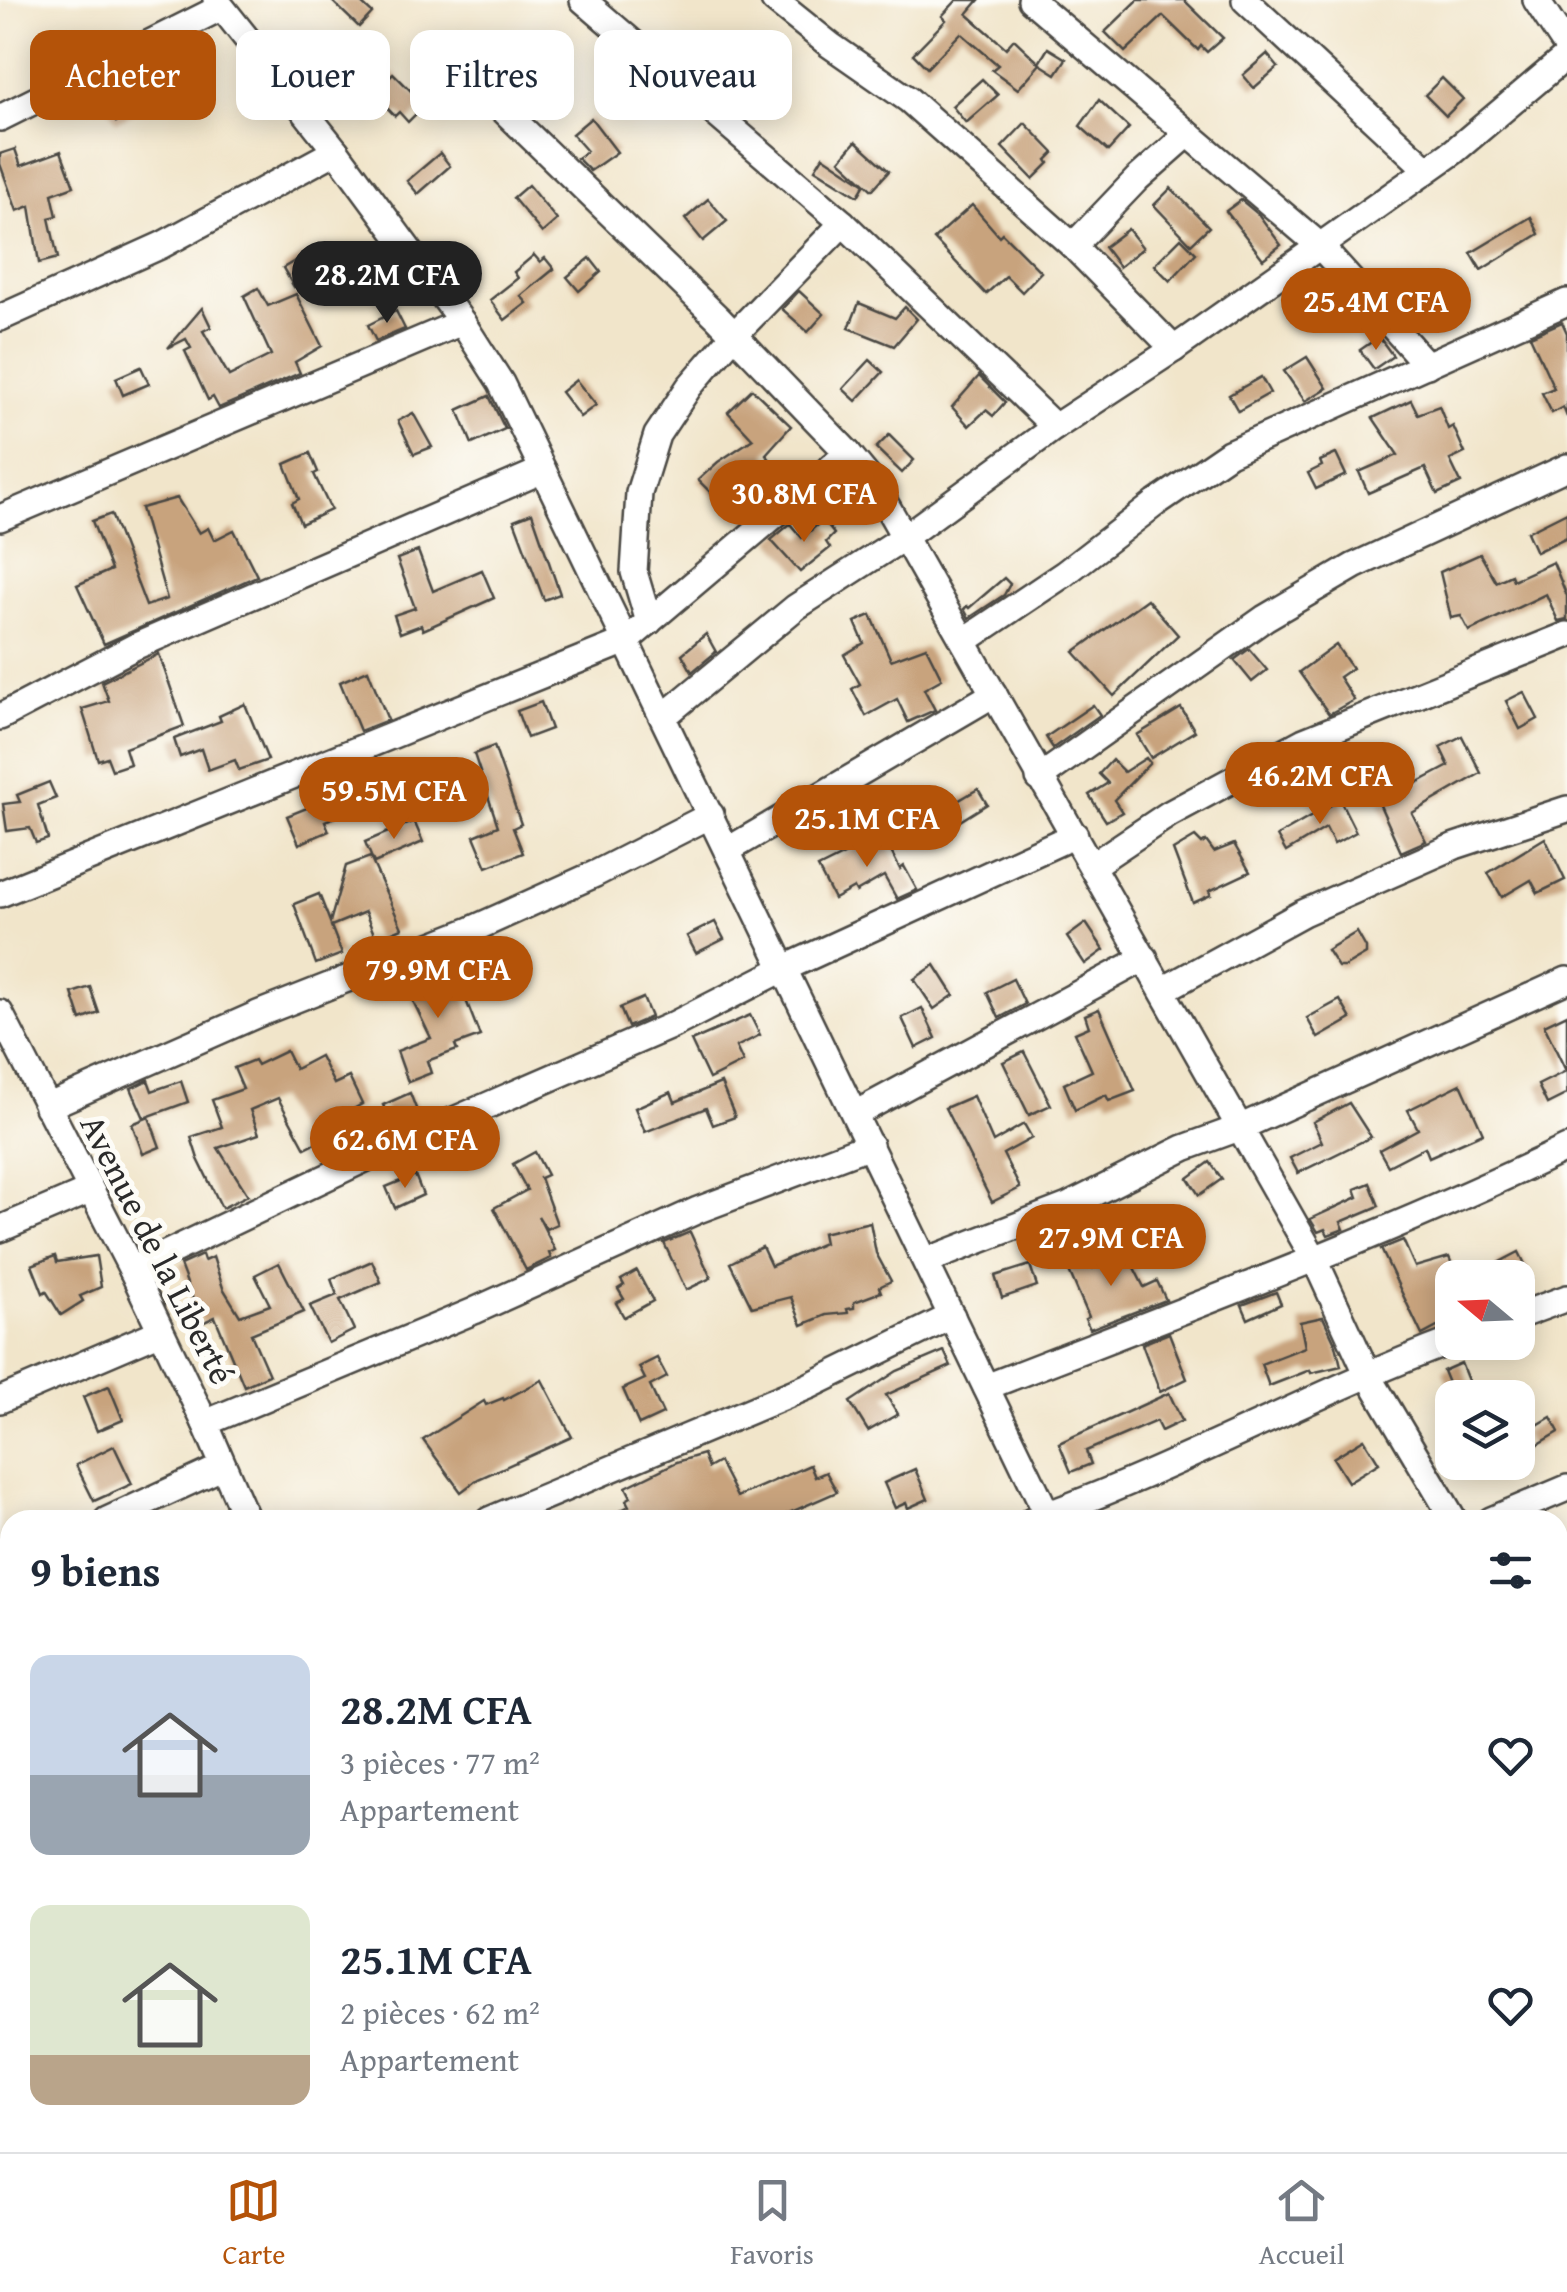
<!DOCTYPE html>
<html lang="fr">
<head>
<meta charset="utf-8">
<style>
	body { margin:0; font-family:"Gentium Book Plus",serif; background:#f6f6f7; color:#1f2937; height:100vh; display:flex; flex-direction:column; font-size:38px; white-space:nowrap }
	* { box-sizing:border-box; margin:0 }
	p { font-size:32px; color:#747a83 }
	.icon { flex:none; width:55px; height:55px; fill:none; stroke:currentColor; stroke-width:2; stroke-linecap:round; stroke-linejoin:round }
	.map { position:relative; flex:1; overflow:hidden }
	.sheet { position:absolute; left:0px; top:1510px; width:1568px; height:642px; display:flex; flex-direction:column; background:#fff; border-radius:30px 30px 0 0; box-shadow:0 5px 25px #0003 }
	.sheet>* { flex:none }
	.guide { position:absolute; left:30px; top:30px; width:1000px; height:90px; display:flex; gap:20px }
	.needle { width:65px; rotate:289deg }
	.fabs { position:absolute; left:1435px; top:1260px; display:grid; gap:20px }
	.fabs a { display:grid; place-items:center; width:100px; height:100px; border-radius:20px; background:#fff; box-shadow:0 5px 25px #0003; font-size:50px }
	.price { position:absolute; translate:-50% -85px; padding:0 22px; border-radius:35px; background:#b45309; color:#fff; font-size:32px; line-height:65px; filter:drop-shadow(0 2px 5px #0008) }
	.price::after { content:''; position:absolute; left:50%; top:60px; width:30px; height:22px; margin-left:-15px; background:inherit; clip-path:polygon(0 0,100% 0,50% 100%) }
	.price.selected { background:#222; color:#fff }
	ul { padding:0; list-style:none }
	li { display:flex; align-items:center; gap:30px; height:250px; padding:0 30px }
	li span { display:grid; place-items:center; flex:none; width:280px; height:200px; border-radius:20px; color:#555 }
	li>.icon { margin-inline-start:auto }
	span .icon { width:120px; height:120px; fill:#fffc; stroke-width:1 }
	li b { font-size:42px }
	h2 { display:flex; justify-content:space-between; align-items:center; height:120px; padding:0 30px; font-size:42px }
	.chip { padding:0 35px; border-radius:20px; background:#fff; box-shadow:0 5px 25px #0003; font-size:35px; line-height:90px }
	.chip.selected { background:#b45309; color:#fff }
	.dock { display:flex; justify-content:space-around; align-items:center; height:140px; border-top:2px solid #e0e1e3; background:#fff; font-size:28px; color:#747a83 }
	.dock a { display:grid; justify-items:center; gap:5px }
	.dock .selected { color:#b45309 }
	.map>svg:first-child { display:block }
</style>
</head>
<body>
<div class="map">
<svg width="1567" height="2152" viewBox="0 0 1567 2152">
	<rect width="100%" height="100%" fill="#fdfcf7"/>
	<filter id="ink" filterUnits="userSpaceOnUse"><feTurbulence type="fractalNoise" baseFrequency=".01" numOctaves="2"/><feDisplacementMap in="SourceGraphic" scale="20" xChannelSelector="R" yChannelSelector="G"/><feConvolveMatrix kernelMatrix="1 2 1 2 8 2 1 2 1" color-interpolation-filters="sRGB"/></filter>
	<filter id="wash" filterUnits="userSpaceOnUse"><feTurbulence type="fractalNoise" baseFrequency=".0048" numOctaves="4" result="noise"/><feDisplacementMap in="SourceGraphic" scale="40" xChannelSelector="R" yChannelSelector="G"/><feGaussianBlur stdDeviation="2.25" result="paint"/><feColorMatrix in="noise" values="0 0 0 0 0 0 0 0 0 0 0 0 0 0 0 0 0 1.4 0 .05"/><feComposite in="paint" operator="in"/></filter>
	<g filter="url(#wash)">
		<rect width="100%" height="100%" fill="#f1e5ca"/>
		<g id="blocks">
			<g fill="#c8a37d">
				<polygon points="331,0 358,0 372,13 359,27"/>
				<polygon points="957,0 979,0 967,14 1006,48 1014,39 1039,63 1048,48 1066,59 1056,74 1040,64 1018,89 992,70 998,65 961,33 927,68 913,54 946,20 942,16"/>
				<polygon points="1138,0 1184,0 1223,38 1207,52 1201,46 1198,50 1163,16 1125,52 1105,32"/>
				<polygon points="1267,54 1278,67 1254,88 1243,75"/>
				<polygon points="393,73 425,105 408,122 399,112 395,116 373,93"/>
				<polygon points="1442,78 1463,99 1446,116 1425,95"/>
				<polygon points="129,79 144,108 116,122 101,94"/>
				<polygon points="982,79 998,95 966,123 952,106"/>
				<polygon points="1099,100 1129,128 1108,151 1080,126"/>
				<polygon points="591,118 617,152 590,171 577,158 587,151 572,134"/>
				<polygon points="1025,123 1054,153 1047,160 1049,163 1033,179 1002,147"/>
				<polygon points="856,141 889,171 872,190 840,160"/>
				<polygon points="15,149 21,166 61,151 74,186 52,194 57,216 49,218 58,258 39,263 30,206 17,211 0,164 0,154"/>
				<polygon points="440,153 450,166 418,194 407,181"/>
				<polygon points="823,156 865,184 858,196 815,169"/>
				<polygon points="528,185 557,220 542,233 513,198"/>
				<polygon points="1171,188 1209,227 1191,244 1154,205"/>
				<polygon points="708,199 727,221 703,241 685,219"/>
				<polygon points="1241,200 1259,215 1281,245 1263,259 1226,211"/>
				<polygon points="972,205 999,236 1002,233 1041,272 1022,292 1006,276 986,294 934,239"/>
				<polygon points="1531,217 1539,234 1481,270 1471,253"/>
				<polygon points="1128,229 1143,248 1119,267 1104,247"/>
				<polygon points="1181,238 1196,253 1170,281 1154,265"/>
				<polygon points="305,255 316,274 294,287 283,268"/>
				<polygon points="534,255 540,262 545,258 554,269 521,296 527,303 505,320 490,300 518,278 514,272"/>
				<polygon points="590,258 601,272 579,291 567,277"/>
				<polygon points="258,288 268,306 296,294 322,346 295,362 300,373 219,408 213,397 208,400 185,351 191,348 186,339 168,348 202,308 211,327 203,331 229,376 271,355 244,296"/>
				<polygon points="799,291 824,314 808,332 782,309"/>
				<polygon points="859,303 895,318 905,307 917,319 894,346 849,328"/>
				<polygon points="396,311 405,329 376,341 368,325"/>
				<polygon points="1562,322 1567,333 1567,417 1563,407 1552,413 1542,393 1554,388 1530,336"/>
				<polygon points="1379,337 1393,356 1374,369 1360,350"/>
				<polygon points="1307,357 1327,388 1305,401 1284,371"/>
				<polygon points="870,360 883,372 856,401 843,389"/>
				<polygon points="141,367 149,384 123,395 116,378"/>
				<polygon points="979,376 1005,402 993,416 986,410 969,426 952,407"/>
				<polygon points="1261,377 1270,393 1238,411 1229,395"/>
				<polygon points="576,380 596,405 580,417 561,392"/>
				<polygon points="752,389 791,426 766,454 780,474 756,491 750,491 743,481 721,503 698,480 718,462 753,439 728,412"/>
				<polygon points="489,396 505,429 472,444 458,410"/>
				<polygon points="1411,400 1418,414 1439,406 1448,429 1453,426 1465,453 1450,460 1461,483 1437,494 1425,468 1368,493 1359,472 1398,455 1373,418"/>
				<polygon points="413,413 432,447 414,454 398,421"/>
				<polygon points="889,435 914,460 902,473 876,448"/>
				<polygon points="310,453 318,472 314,474 331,510 301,524 292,503 299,499 285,464"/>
				<polygon points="1336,454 1346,475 1316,489 1308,473 1322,466 1320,461"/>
				<polygon points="177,498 199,533 208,528 214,540 234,530 257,576 104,644 77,585 111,570 92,521 111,514 146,606 167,599 141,508"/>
				<polygon points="1567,512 1567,537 1536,552 1527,532"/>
				<polygon points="532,513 560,594 544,600 514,520"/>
				<polygon points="823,520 834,534 826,542 830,548 800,572 771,540 790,524 802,538"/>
				<polygon points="418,551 433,591 482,570 494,598 423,630 421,625 400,633 394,615 415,608 397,559"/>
				<polygon points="1480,554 1496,582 1511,575 1513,580 1553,562 1567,596 1567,619 1558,621 1546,594 1469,631 1461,616 1451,618 1440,572"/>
				<polygon points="1004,578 1010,584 1004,595 969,618 964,609 967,606 969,608"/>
				<polygon points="1147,599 1178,635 1114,696 1074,652"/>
				<polygon points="871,615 891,660 926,647 942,679 924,689 935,710 908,722 897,699 866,716 852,689 860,684 844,655 864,643 855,622"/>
				<polygon points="706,634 716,652 692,672 682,654"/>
				<polygon points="1336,645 1352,668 1339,677 1354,700 1329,714 1299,672"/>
				<polygon points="1249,649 1267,670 1252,682 1234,660"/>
				<polygon points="159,654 184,726 125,748 130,764 112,770 107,757 98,760 82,709 109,701 102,682"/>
				<polygon points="368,670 388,720 360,731 340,682"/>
				<polygon points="1524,692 1538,719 1520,729 1506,701"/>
				<polygon points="541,702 551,729 527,738 517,711"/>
				<polygon points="245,704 268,760 239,770 235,760 208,770 201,749 180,757 174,739 221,721 219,716"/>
				<polygon points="1093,705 1100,715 1053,748 1046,737"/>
				<polygon points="1181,708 1195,731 1151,758 1137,735"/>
				<polygon points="1462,736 1481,773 1412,813 1426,841 1401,852 1379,803 1449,766 1440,747"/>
				<polygon points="494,746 521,824 513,828 523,853 487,867 474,836 498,826 474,754"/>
				<polygon points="1146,758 1150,763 1114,800 1122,812 1106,821 1089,795 1108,783 1099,774 1112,760 1124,772"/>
				<polygon points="49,782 56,798 38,805 48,839 36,843 30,828 7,831 3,804 20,802 17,795"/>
				<polygon points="978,789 987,804 960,821 951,805"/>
				<polygon points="329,799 337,816 325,821 329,831 299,844 287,816"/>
				<polygon points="1340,800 1356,832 1334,844 1326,828 1286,852 1277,836"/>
				<polygon points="414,821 423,842 374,863 365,842"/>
				<polygon points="881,832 900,869 904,866 917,890 897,899 884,876 856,892 854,888 834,899 818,868 868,843 866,840"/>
				<polygon points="1195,837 1202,844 1206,841 1214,852 1234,844 1250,872 1209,891 1211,895 1193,903 1173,850"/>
				<polygon points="1545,838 1565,880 1538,893 1531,880 1502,897 1488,873"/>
				<polygon points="370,857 402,928 376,939 365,912 331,926 342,954 316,964 294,904 319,894 330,922 346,866"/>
				<polygon points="715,922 724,939 696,953 687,936"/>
				<polygon points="1086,923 1104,950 1085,964 1067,937"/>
				<polygon points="1357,932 1366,948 1366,954 1344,967 1338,967 1327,950"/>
				<polygon points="935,965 954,995 934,1009 914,979"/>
				<polygon points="453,967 480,1036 455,1045 457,1050 427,1061 431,1073 408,1082 397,1051 431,1038 412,999 418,997 412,979"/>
				<polygon points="1013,979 1025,1004 999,1018 987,992"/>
				<polygon points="90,987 99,1013 81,1020 72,993"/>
				<polygon points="643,998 651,1017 628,1027 620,1008"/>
				<polygon points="1340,1000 1351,1019 1318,1038 1307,1018"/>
				<polygon points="922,1008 936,1038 916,1048 902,1018"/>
				<polygon points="1099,1009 1135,1091 1109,1101 1106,1095 1075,1110 1064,1084 1092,1071 1075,1033 1089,1027 1085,1015"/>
				<polygon points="1567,1014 1567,1094 1547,1104 1538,1085 1566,1071 1544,1025"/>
				<polygon points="750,1015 760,1035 736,1047 743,1062 709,1079 691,1041"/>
				<polygon points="286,1051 295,1069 320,1056 334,1084 349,1077 362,1104 322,1127 327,1137 305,1148 278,1098 250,1110 259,1134 218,1148 248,1195 222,1208 198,1159 191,1137 222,1127 212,1100 243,1089 234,1068 254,1060 257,1065"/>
				<polygon points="1024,1052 1051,1105 1029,1115 1003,1062"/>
				<polygon points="148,1080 152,1091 181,1081 188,1102 144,1118 131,1088"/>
				<polygon points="721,1083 735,1117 713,1125 706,1108 645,1132 635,1108 671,1092 675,1102"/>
				<polygon points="1461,1084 1483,1133 1429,1157 1425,1147 1388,1166 1379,1150 1418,1129 1408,1110"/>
				<polygon points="410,1093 417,1111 390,1122 383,1105"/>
				<polygon points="973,1096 993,1142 1024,1124 1032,1138 1003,1154 1020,1188 992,1202 945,1108"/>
				<polygon points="1349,1103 1371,1137 1298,1173 1290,1158 1322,1142 1313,1122"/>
				<polygon points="149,1117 160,1147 143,1154 132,1124"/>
				<polygon points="535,1152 547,1175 540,1178 557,1224 546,1229 538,1216 555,1250 549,1253 551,1258 526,1270 494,1208 527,1190 513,1164"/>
				<polygon points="1210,1162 1222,1179 1199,1195 1188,1178"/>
				<polygon points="415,1175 423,1195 395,1208 386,1187"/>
				<polygon points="1370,1183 1379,1206 1341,1222 1344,1229 1328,1235 1325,1229 1318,1232 1310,1219 1358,1197 1355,1189"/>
				<polygon points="1146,1220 1154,1241 1126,1252 1117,1231"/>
				<polygon points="870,1222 876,1253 891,1281 879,1287 881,1292 854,1302 854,1308 847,1309 848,1313 826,1315 802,1325 791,1297 752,1307 730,1263 762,1247 771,1266 824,1243 822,1233"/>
				<polygon points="690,1232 711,1278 686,1290 664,1243"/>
				<polygon points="1403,1240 1415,1267 1449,1257 1458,1278 1452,1278 1452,1319 1422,1335 1381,1249"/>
				<polygon points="1086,1251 1093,1268 1127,1254 1144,1287 1157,1281 1166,1300 1090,1329 1085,1319 1089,1317 1064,1259"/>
				<polygon points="1519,1252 1532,1278 1504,1278 1496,1264"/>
				<polygon points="202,1255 204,1261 213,1257 223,1288 240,1316 270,1305 255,1275 279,1263 304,1312 251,1334 269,1375 244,1386 215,1317 202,1323 180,1265"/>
				<polygon points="55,1256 57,1262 96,1256 101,1287 80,1296 83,1301 61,1315 46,1291 43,1293 32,1265"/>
				<polygon points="372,1261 381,1282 340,1300 354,1330 328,1343 310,1306 337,1295 331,1279"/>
				<polygon points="1030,1265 1037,1286 1002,1298 995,1276"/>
				<polygon points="637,1271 653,1301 624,1317 616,1303 624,1299 618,1289 624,1285 621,1280"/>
				<polygon points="1276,1292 1281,1304 1248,1319 1242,1305"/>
				<polygon points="1323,1317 1336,1345 1341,1366 1311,1373 1310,1370 1269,1386 1261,1364 1305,1347 1300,1322"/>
				<polygon points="1169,1333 1187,1379 1160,1392 1142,1344"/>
				<polygon points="944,1351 951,1366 886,1395 898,1414 868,1431 850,1402 897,1371"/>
				<polygon points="657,1358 667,1377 650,1386 663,1414 639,1425 623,1389 645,1379 639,1367"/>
				<polygon points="1461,1363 1475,1398 1454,1398 1443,1371"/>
				<polygon points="542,1380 572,1437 478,1479 461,1492 423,1440 484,1401 486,1405 503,1398 504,1400"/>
				<polygon points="109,1386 123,1420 97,1431 83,1397"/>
				<polygon points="1169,1393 1182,1421 1161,1431 1156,1421 1086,1451 1091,1464 1071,1472 1059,1443"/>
				<polygon points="1551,1417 1559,1432 1532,1448 1524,1433"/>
				<polygon points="1364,1439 1379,1463 1348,1482 1333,1458"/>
				<polygon points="114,1446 132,1484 94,1501 76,1465"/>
				<polygon points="703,1454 708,1468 719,1462 737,1497 810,1465 815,1477 826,1472 837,1492 773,1520 602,1520 629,1506 626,1500 631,1497 626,1487 677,1462"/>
				<polygon points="915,1469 928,1499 908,1508 906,1503 895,1508 884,1483"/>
			</g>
		</g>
	</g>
	<g filter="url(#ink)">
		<use href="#blocks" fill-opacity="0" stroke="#494743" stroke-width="2.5"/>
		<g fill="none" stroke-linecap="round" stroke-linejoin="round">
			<g stroke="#494743" stroke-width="30">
				<g id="minor">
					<polyline points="216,0 336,151 462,322 501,383 1050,1520"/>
					<polyline points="583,0 843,223 1055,427"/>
					<polyline points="774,0 830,45 909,100 1073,246 1174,349"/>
					<polyline points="1031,0 1319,245 1427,365"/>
					<polyline points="1245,0 1427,169"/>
					<polyline points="1536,0 1567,47"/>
					<polyline points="496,103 718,318 848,453 876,487 1315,1260 1367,1373 1454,1520"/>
					<polyline points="0,118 220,8"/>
					<polyline points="1073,246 1137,179 1188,134"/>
					<polyline points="0,318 162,245 336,151"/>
					<polyline points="0,518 462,322"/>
					<polyline points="649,622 634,572 639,493 657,435 689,387 734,335 843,223"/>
					<polyline points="964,641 1064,574 1156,503 1229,453 1567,302"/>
					<polyline points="0,717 134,647 543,470"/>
					<polyline points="663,717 796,607 906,536 1055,427 1174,349 1453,152 1567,56"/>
					<polyline points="1039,778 1265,618 1354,566 1567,467"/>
					<polyline points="728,850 994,694"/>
					<polyline points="1093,865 1169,814 1304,741 1567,635"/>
					<polyline points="0,894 626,641 848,453"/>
					<polyline points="1163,990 1303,913 1455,846 1567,809"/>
					<polyline points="0,1013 132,1270 205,1423 247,1520"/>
					<polyline points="47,1107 258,1014 471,930 595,874 711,815"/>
					<polyline points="855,1114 1145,958"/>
					<polyline points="0,1229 89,1191"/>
					<polyline points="926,1261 1068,1206 1184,1148 1239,1128 1567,980"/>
					<polyline points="132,1270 369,1157 673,1025 785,968 1075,835"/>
					<polyline points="1518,1316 1567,1298"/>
					<path d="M986,1387C1181,1311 1378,1239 1567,1148"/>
					<polyline points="0,1400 159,1332"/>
					<polyline points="205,1423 474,1311 698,1210 870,1145"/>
					<polyline points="107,1520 222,1467"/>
					<polyline points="489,1520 809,1386 952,1316"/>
					<path d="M1032,1520C1175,1470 1310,1394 1452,1341"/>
					<polyline points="1491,1520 1567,1488"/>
					<polyline points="0,1569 10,1565"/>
					<polyline points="1558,1656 1567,1652"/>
					<polyline points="0,1729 10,1725"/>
					<polyline points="1558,1742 1567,1763"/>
					<polyline points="1558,1821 1567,1816"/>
					<polyline points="0,1905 10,1901"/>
					<polyline points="1558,1996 1567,1993"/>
					<polyline points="0,2008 10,2004"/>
					<polyline points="943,2142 947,2152"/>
					<polyline points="1326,2142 1330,2152"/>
					<polyline points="76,2152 99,2142"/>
					<polyline points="482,2152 503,2142"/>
					<polyline points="872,2152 891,2142"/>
					<polyline points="1263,2152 1284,2142"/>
				</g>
			</g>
			<use href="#minor" stroke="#fff" stroke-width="25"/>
		</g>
	</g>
	<g text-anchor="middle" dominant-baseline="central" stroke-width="10" stroke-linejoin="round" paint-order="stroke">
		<g font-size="35" fill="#2b2b2b" stroke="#fdfcf7">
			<text transform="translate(158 1249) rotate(63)">Avenue de la Liberté</text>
		</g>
	</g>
</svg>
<div class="fabs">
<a><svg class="needle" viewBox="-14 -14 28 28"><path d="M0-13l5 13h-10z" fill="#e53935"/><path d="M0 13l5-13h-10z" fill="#747a83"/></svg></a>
<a><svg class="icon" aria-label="layers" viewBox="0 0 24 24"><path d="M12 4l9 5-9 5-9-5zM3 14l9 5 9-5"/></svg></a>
</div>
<b class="price selected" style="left:387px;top:326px">28.2M CFA</b>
<b class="price" style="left:1376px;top:353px">25.4M CFA</b>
<b class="price" style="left:804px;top:545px">30.8M CFA</b>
<b class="price" style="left:1320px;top:827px">46.2M CFA</b>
<b class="price" style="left:394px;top:842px">59.5M CFA</b>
<b class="price" style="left:867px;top:870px">25.1M CFA</b>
<b class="price" style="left:438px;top:1021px">79.9M CFA</b>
<b class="price" style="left:405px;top:1191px">62.6M CFA</b>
<b class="price" style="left:1111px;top:1289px">27.9M CFA</b>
<div class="guide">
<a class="chip selected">Acheter</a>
<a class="chip">Louer</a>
<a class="chip">Filtres</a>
<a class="chip">Nouveau</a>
</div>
<section class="sheet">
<h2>9 biens<svg class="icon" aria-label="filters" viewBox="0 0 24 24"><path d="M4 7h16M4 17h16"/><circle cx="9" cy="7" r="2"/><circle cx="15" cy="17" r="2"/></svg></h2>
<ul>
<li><span style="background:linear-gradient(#c9d6e8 60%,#9aa5b1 0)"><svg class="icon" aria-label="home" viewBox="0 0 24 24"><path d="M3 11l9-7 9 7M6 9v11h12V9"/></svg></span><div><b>28.2M CFA</b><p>3 pièces · 77 m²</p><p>Appartement</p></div><svg class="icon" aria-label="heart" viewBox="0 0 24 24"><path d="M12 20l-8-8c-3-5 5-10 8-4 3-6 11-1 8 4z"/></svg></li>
<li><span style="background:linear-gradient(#dfe7d0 75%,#b9a48a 0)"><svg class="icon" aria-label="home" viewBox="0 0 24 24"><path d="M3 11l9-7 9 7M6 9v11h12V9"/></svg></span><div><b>25.1M CFA</b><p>2 pièces · 62 m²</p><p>Appartement</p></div><svg class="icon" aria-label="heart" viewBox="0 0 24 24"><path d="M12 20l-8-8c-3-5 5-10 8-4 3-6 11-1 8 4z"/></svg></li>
</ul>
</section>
</div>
<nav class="dock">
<a class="selected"><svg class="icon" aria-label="map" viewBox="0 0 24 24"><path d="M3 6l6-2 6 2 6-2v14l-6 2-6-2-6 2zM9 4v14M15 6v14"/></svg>Carte</a>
<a><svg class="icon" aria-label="saved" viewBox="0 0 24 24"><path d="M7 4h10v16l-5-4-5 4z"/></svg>Favoris</a>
<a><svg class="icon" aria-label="home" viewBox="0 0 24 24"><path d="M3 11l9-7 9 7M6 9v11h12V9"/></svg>Accueil</a>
</nav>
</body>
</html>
